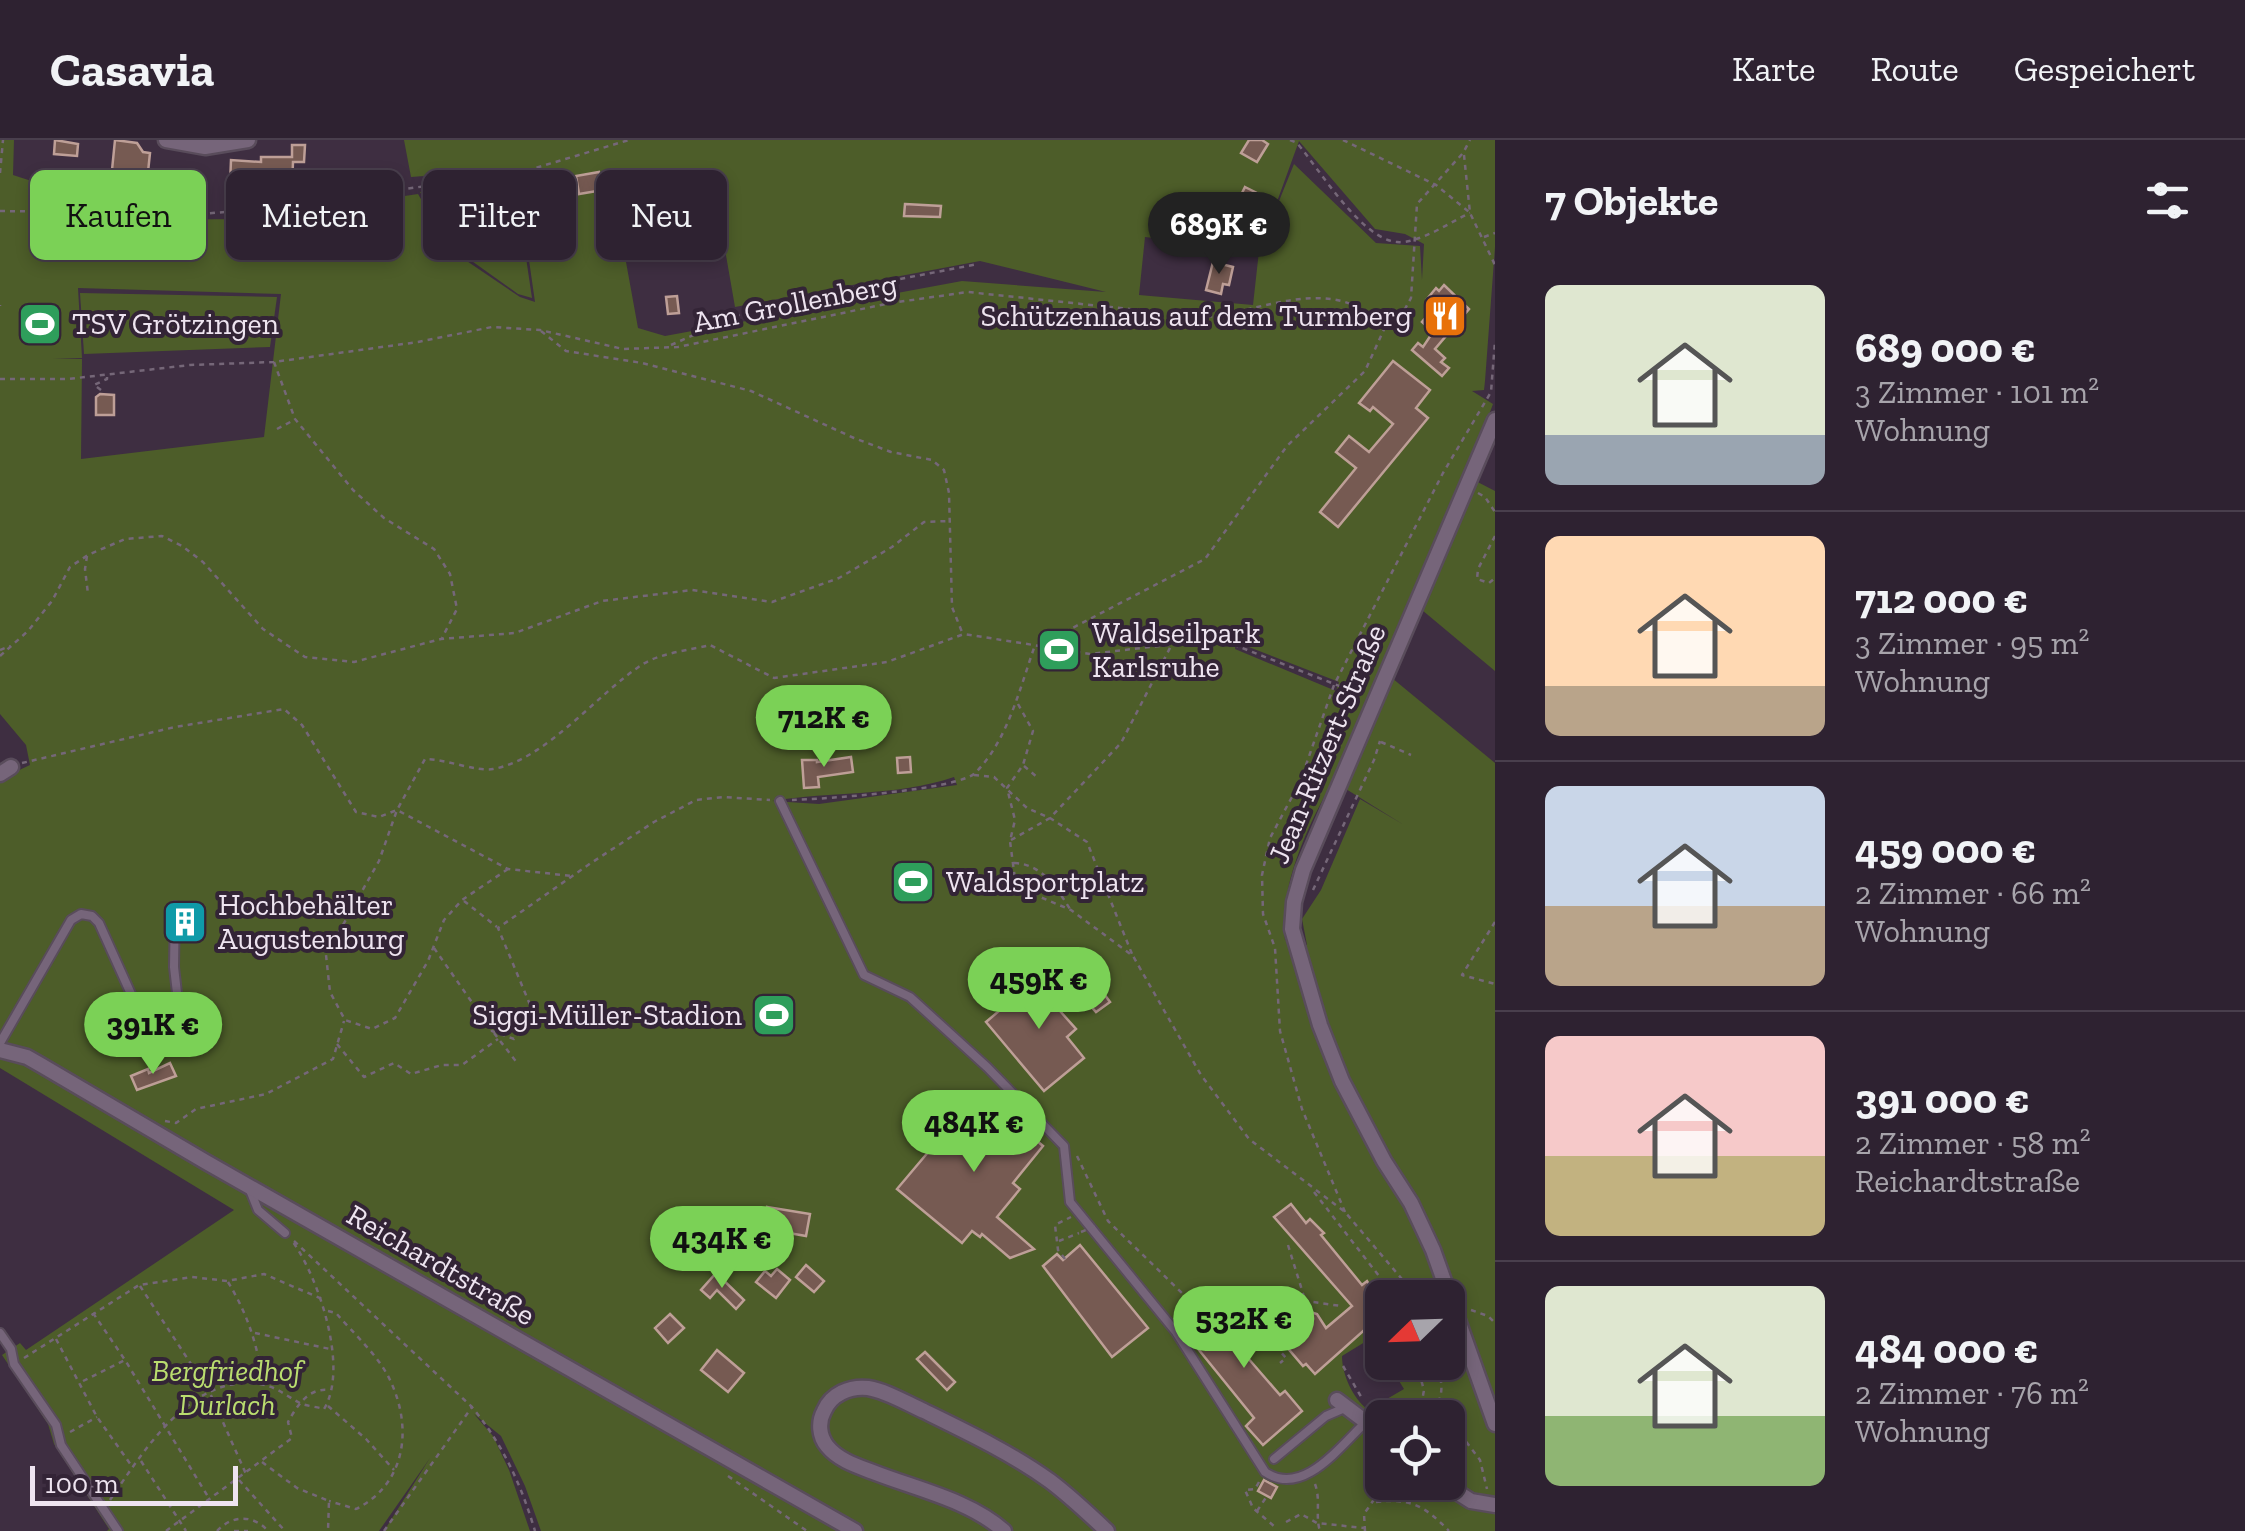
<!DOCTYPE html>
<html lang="de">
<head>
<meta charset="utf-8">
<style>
	body { margin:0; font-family:"Zilla Slab",serif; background:#362a39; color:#f1f3f6; height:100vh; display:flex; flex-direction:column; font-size:38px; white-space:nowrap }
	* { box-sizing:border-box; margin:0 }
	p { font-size:32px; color:#a7a4ab }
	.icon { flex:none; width:55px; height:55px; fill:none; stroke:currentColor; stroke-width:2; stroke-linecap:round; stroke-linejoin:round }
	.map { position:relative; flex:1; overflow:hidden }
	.sheet { display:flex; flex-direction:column; background:#2e2231; width:750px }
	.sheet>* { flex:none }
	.top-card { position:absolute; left:30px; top:30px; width:950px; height:90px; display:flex; gap:20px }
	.needle { width:65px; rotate:247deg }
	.controls { position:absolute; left:1365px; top:1140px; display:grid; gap:20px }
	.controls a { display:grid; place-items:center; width:100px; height:100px; border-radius:15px; background:#2e2231; box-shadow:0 5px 15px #0003,0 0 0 2px #493f4d; font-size:50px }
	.scale { position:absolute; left:30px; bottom:25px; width:208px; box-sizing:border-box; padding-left:10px; border:5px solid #eee4f0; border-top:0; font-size:28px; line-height:35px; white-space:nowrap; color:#eee4f0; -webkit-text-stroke:8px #332436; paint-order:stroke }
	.price { position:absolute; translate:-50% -85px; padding:0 22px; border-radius:35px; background:#7bd156; color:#111; font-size:32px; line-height:65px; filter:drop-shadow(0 2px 5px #0008) }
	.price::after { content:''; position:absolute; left:50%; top:60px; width:30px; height:22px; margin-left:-15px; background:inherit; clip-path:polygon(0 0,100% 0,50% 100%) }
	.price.active { background:#222; color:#fff }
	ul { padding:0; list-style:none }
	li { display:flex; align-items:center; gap:30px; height:250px; padding:0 50px }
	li+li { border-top:2px solid #493f4d }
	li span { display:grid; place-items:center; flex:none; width:280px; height:200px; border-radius:15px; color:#555 }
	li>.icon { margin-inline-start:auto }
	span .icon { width:120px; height:120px; fill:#fffc; stroke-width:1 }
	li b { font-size:42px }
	h2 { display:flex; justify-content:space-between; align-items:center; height:120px; padding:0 50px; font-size:42px }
	.tag { padding:0 35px; border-radius:15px; background:#2e2231; box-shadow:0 5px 15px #0003,0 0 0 2px #493f4d; font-size:35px; line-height:90px }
	.tag.active { background:#7bd156; color:#111 }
	header { display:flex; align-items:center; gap:60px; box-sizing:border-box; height:140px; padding:0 50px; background:#2e2231; border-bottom:2px solid #493f4d }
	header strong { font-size:48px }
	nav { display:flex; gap:55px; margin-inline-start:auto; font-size:35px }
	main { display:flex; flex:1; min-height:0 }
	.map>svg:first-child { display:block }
</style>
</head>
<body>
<header>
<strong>Casavia</strong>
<nav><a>Karte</a><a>Route</a><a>Gespeichert</a></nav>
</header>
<main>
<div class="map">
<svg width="1495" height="1391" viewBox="0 0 1495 1391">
	<rect width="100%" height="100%" fill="#3e2e41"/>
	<g fill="#4d5d29" fill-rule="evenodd">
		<path d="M0,0H14L13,35L105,65L110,80L251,79L418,54L452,111L520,157L535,162L516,29L411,37L404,0H1495V107L1485,241L1484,250L1472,251L1493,264L1466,336L1495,351V531L1422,470L1392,538L1495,623V1391H541L525,1346L501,1296L474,1274L493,1296L509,1330L530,1391H384L430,1318L379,1391H107L109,1389L54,1304L48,1284L2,1215L20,1203L26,1210L234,1070L0,928V639L30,625L26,605L0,574ZM1299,1L1375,89L1405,94L1424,104L1422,140L1420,106L1376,103L1294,24L1262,103ZM1145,97L1259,111L1253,165L1139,155ZM723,98L735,167L980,121L1106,152L962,141L665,196L638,188L626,122ZM78,148L281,154L264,297L81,319L82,219H53L82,218ZM1236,502L1339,542L1336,551L1235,509ZM954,637L957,645L819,664L772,661C831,651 896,657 954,637ZM1333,641L1404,685L1360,659L1321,750L1302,779L1307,805L1285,800C1279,746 1307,687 1333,641ZM1382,1158H1448V1222L1388,1223L1404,1249L1368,1270C1353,1258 1342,1235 1342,1216L1373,1197L1382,1212ZM1382,1278H1448V1342H1382Z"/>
		<polygon points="514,37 532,158 518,154 455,109 420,52"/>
		<polygon points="80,153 277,157 270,207 84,214"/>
	</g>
	<g fill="#765a52" stroke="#be9f97" stroke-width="2.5">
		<polygon points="55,0 78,4 77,16 54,14"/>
		<polygon points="115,0 137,3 143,12 150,13 148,32 112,30"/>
		<polygon points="1249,0 1262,0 1268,4 1257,22 1241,13"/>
		<polygon points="292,5 305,5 304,22 293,22 292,47 230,45 231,20 261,22 261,17 292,17"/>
		<polygon points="599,32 603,50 579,54 576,36"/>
		<polygon points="1245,47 1263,56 1257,66 1240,57"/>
		<polygon points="905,64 941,66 940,77 904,76"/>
		<polygon points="667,90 669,102 637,107 635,95"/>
		<polygon points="1213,122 1233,127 1229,145 1223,144 1221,154 1206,150"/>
		<polygon points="1444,145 1469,169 1435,209 1445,218 1441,222 1449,228 1442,236 1412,210 1418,203 1423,207 1433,192 1422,182 1433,169 1427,159 1436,148 1439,151"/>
		<polygon points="677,156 679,173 668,174 666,157"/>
		<polygon points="1393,221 1430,250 1416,268 1428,278 1338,387 1320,372 1356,328 1336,312 1349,296 1369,312 1393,284 1373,267 1370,271 1359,263"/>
		<polygon points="100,254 114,255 114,275 96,275 96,257"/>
		<polygon points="851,617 853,632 818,637 819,647 804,648 802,620 817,620 817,622"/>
		<polygon points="910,617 911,632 898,633 897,618"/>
		<polygon points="1045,832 1071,862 1060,871 1076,889 1067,897 1084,918 1044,951 986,882"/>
		<polygon points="1096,843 1110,862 1096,872 1081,855"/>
		<polygon points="170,923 176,936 137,950 131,936 148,929 149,933"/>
		<polygon points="979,952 1043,1006 1013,1043 1020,1049 997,1077 1034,1109 1010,1118 982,1094 980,1097 972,1091 962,1103 897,1049"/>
		<polygon points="1291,1064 1306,1083 1310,1079 1324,1093 1321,1095 1362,1145 1367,1141 1382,1165 1382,1184 1376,1190 1371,1184 1315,1234 1306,1224 1303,1226 1280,1199 1310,1172 1317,1174 1326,1188 1352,1166 1274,1077"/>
		<polygon points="767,1067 810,1074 806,1096 783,1092 785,1082 765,1079"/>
		<polygon points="1080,1105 1148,1188 1112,1217 1043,1126 1057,1114 1063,1120"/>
		<polygon points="806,1125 824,1141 814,1152 796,1137"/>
		<polygon points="777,1129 790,1140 776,1158 756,1142 765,1131 771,1136"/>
		<polygon points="716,1133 744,1160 736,1169 717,1150 710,1158 701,1150"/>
		<polygon points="1213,1165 1224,1178 1250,1179 1268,1199 1247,1217 1280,1255 1285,1251 1302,1271 1263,1305 1246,1286 1254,1278 1186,1194 1206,1177 1203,1174"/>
		<polygon points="670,1174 684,1188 668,1203 655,1188"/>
		<polygon points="717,1210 744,1233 728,1252 701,1230"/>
		<polygon points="925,1212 955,1242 947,1250 917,1219"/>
		<polygon points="1264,1340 1277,1347 1271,1358 1258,1351"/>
	</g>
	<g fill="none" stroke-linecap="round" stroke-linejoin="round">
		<g stroke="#594c5b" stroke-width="12">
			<g id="service">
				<path d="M780,661L864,835L910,857L987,927L1064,1006L1070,1062L1176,1192L1265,1332C1303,1358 1340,1306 1366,1282"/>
				<polyline points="0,903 71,780 81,774 92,776 99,783 145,885 158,896 174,892 180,879 174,827 175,766"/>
				<polyline points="250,1050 258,1070 285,1093"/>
				<polyline points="0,1193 11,1209 14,1224 56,1285 61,1305 118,1391"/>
				<polyline points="1274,1319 1326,1276 1347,1267"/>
			</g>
		</g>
		<g stroke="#594c5b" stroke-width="19">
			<g id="minor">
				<polyline points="166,0 205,7 248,0"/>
				<polyline points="1495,280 1303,730 1294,762 1292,789 1320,885 1342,941 1384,1021 1411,1063 1433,1110 1495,1284"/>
				<polyline points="0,634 11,627"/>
				<polyline points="0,910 27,917 41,925 206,1022 855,1391"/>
				<polyline points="1337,1260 1382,1294"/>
				<polyline points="1441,1342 1471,1361 1495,1365"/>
				<path d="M1004,1391C969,1360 916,1349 873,1332C857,1326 838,1320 827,1306C819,1296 818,1282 824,1271C831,1254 850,1246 868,1248C887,1251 906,1263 924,1271C967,1292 1011,1313 1050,1341C1070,1356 1089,1374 1107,1391"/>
			</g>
		</g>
		<g stroke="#756778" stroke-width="2.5" stroke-dasharray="5 5" stroke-linecap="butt">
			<path d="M1290,0L1297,3C1320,30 1361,99 1397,102C1419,104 1450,82 1470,73"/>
			<polyline points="1343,0 1436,45 1469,72"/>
			<polyline points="1464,15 1470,73 1495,125"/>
			<polyline points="0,33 3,0"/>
			<polyline points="0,71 201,74 275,68 522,32 629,0"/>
			<polyline points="1484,97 1495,93"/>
			<polyline points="0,165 0,166"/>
			<polyline points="541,191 566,211 642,223 751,251 854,298 891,312 932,320 944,330 949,353 952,467 962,492"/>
			<polyline points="671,205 760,166 978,124"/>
			<polyline points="274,222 295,279 353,350 384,378 434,409 450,434 457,469 442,498"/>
			<path d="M0,239H68L190,225L274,222L418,202L492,187L540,190L623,209L678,207L891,163L968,152L1205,177C1249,173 1301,149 1345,162C1359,166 1373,177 1387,183L1400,178L1411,158L1417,64L1463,13L1470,0"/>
			<polyline points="101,250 94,245 107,239 107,234"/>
			<polyline points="277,289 294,280"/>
			<polyline points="1478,353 1485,357 1495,372"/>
			<polyline points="1495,396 1478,429 1477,439 1489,443 1495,438"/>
			<polyline points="87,416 85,429 88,454"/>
			<polyline points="0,510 10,506"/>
			<polyline points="0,516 28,491 52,461 70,427 88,415 125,399 162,396 182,406 203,422 263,489 305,517 354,522 441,499 515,493 602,461 692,450 772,462 839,438 892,407 924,382 949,381"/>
			<polyline points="1018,564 1033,591 1023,625 1007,648 1015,680 1010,701 1015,739 1040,757 1071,770 1133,816 1201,935 1249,999 1345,1072 1418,1158"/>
			<polyline points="1381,602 1411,615"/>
			<polyline points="22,623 175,587 284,569 302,585 356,672 379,677 397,670 508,729 572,736"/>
			<polyline points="1024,626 1037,637"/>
			<polyline points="974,635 994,637 1027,668 1050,678 1087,702 1132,814"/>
			<path d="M792,660C822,659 958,650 975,633C1007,602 1020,548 1034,508L1205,419L1287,306L1365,231L1386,185"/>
			<polyline points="1011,700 1050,678 1121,603 1171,506"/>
			<path d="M1014,723C1042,724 1056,747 1070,769"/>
			<path d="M508,729L462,760L444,780L428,821L395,878L372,889L345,880L330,852L326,815L379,721L397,670L425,619C446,619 476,632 493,629C546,620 599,552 643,524C661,513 690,510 710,505L774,538L887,522L964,494L1090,514L1219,499L1360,554"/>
			<polyline points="1313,750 1374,620 1380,601"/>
			<polyline points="464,761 497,787"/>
			<polyline points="1495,782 1462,835 1495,844"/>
			<polyline points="434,808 492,891 514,899 536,879 498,788 591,723 654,682 696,660 723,657 770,660"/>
			<polyline points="494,893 518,924"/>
			<polyline points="337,904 364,937 394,923 411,934 442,925 462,925 498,899"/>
			<polyline points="165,981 176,983 196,969 266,954 333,919 344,881"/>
			<polyline points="1077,1016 1108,1081 1184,1155 1213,1163 1224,1176 1251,1177 1286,1218 1280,1223"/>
			<polyline points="1314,1052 1396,1158"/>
			<polyline points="1345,1072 1302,969 1280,891 1275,808 1263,774 1262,735 1270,698 1300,642 1334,545 1443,333 1491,252 1495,201"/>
			<path d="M294,1101L472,1267C503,1305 521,1344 535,1391"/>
			<polyline points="1059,1101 1079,1093"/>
			<polyline points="1288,1105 1305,1160"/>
			<polyline points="1065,1119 1058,1110 1055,1085 1071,1077"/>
			<path d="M228,1142C248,1175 257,1204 263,1242"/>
			<polyline points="140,1146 210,1253 246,1334"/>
			<polyline points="1471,1170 1488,1176 1495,1183"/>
			<path d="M328,1171L336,1173C353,1193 379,1216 390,1240C413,1288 406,1344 356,1369L329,1361"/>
			<polyline points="93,1173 125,1220 210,1360"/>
			<polyline points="255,1193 330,1209"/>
			<polyline points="1266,1195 1306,1161 1341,1166"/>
			<polyline points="56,1199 97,1277 131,1325"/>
			<polyline points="24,1218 139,1145 192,1137 227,1141 264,1134 322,1159"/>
			<polyline points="1416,1222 1424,1250 1419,1278"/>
			<polyline points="1343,1226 1363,1260"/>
			<polyline points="83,1241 125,1220"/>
			<polyline points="1422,1242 1427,1222"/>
			<polyline points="328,1266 366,1299 394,1330"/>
			<path d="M1426,1278C1445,1260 1444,1246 1436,1222"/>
			<polyline points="1448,1278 1480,1320 1487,1349"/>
			<polyline points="70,1292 97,1277"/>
			<polyline points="141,1321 186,1391"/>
			<polyline points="262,1322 297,1348 329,1361 328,1391"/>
			<polyline points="728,1336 807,1391"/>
			<polyline points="239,1340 285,1391"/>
			<polyline points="1259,1342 1255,1349 1245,1350 1253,1368 1275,1387"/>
			<path d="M1315,1344C1321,1360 1315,1376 1320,1391"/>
			<path d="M110,1360C143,1312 191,1233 260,1244C278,1247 287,1257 302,1264C308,1266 317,1267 324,1269C349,1228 319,1139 293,1102"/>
			<polyline points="1409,1360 1413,1342"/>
			<path d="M1376,1362C1410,1358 1424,1365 1449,1391"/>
			<polyline points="1257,1371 1267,1356"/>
			<polyline points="1286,1382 1301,1374 1317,1383 1364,1388"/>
			<path d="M166,1391L292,1298L288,1282C297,1266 308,1248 328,1250"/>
			<path d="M217,1391C232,1375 253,1374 268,1391"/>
			<polyline points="234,1391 248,1391"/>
			<polyline points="384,1391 472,1267"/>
			<polyline points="1365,1391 1364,1374 1386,1342"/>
		</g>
		<use href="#service" stroke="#76657a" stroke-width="8"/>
		<use href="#minor" stroke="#76657a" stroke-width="14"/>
		<polyline stroke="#756778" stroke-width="2.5" stroke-dasharray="5 5" stroke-linecap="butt" points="1081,1092 1099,1085"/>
	</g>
	<defs>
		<g id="restaurant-square" transform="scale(2.25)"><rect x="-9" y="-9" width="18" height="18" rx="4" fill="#e8710a" stroke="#332436"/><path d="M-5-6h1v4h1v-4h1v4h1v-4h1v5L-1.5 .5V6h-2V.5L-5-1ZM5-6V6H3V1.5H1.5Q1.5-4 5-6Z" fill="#fff"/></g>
		<g id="stadium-square" transform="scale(2.25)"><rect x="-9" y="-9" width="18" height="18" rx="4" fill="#2e9e5b" stroke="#332436"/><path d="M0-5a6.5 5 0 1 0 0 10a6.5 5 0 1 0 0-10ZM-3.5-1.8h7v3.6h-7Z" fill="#fff"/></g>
		<g id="building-square" transform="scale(2.25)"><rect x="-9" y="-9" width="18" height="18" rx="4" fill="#0f9aa8" stroke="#332436"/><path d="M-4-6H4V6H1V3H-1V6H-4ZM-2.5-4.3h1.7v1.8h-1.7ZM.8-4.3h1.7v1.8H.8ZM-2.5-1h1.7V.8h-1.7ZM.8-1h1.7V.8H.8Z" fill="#fff"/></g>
	</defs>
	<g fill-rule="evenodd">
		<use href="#restaurant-square" x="1445" y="176"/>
		<use href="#stadium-square" x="40" y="184"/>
		<use href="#stadium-square" x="1059" y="510"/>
		<use href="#stadium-square" x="913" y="742"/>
		<use href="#building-square" x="185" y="782"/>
		<use href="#stadium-square" x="774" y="875"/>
	</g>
	<g text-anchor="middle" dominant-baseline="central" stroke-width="8" stroke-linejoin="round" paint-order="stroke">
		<g font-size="30" fill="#eee4f0" stroke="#332436">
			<text transform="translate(795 163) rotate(-11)">Am Grollenberg</text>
			<text transform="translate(1327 604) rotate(-67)">Jean-Ritzert-Straße</text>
			<text transform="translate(441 1125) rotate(30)">Reichardtstraße</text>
		</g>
		<g font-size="30" fill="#eee4f0" stroke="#332436" text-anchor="start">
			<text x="1412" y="176" text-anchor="end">Schützenhaus auf dem Turmberg</text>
			<text x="72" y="184">TSV Grötzingen</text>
			<text x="1092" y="493">Waldseilpark<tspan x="1092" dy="34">Karlsruhe</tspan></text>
			<text x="946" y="742">Waldsportplatz</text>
			<text x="218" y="765">Hochbehälter<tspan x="218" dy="34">Augustenburg</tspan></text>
			<text x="742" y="875" text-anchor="end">Siggi-Müller-Stadion</text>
		</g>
		<g font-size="30" font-style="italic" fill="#badd6f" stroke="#332436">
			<text x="227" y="1231">Bergfriedhof<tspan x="227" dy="34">Durlach</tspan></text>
		</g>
	</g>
</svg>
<div class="controls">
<a><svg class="needle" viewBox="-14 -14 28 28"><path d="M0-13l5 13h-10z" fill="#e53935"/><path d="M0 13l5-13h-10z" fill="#a7a4ab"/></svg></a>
<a><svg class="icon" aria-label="locate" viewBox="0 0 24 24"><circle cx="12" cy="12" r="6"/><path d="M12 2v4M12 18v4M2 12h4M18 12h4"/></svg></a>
</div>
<div class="scale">100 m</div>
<b class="price active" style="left:1219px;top:137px">689K €</b>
<b class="price" style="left:824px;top:630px">712K €</b>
<b class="price" style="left:1039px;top:892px">459K €</b>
<b class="price" style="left:153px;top:937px">391K €</b>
<b class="price" style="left:974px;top:1035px">484K €</b>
<b class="price" style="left:722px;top:1151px">434K €</b>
<b class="price" style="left:1244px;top:1231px">532K €</b>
<div class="top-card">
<a class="tag active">Kaufen</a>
<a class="tag">Mieten</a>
<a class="tag">Filter</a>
<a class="tag">Neu</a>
</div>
</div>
<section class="sheet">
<h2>7 Objekte<svg class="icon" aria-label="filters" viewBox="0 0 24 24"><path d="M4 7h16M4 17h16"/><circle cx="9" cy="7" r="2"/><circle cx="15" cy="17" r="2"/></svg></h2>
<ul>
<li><span style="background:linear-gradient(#dfe7d0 75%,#9aa5b1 0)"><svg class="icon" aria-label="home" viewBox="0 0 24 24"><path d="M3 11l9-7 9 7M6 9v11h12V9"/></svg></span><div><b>689 000 €</b><p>3 Zimmer · 101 m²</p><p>Wohnung</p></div></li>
<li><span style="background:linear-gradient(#ffd9b3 75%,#b9a48a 0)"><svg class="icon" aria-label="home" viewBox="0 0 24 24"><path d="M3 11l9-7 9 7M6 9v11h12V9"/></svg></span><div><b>712 000 €</b><p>3 Zimmer · 95 m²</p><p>Wohnung</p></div></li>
<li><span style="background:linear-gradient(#c9d6e8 60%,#b9a48a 0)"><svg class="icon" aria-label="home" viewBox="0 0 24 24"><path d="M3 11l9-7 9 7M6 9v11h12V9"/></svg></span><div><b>459 000 €</b><p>2 Zimmer · 66 m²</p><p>Wohnung</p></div></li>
<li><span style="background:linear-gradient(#f6c9c9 60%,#c2b280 0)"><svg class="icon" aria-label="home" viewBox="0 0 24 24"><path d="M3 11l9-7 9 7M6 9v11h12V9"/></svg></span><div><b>391 000 €</b><p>2 Zimmer · 58 m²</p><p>Reichardtstraße</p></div></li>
<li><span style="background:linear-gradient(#dfe7d0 65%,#8fb573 0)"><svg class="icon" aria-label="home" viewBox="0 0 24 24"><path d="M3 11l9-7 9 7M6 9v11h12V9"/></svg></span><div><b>484 000 €</b><p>2 Zimmer · 76 m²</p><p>Wohnung</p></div></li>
</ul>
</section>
</main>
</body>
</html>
